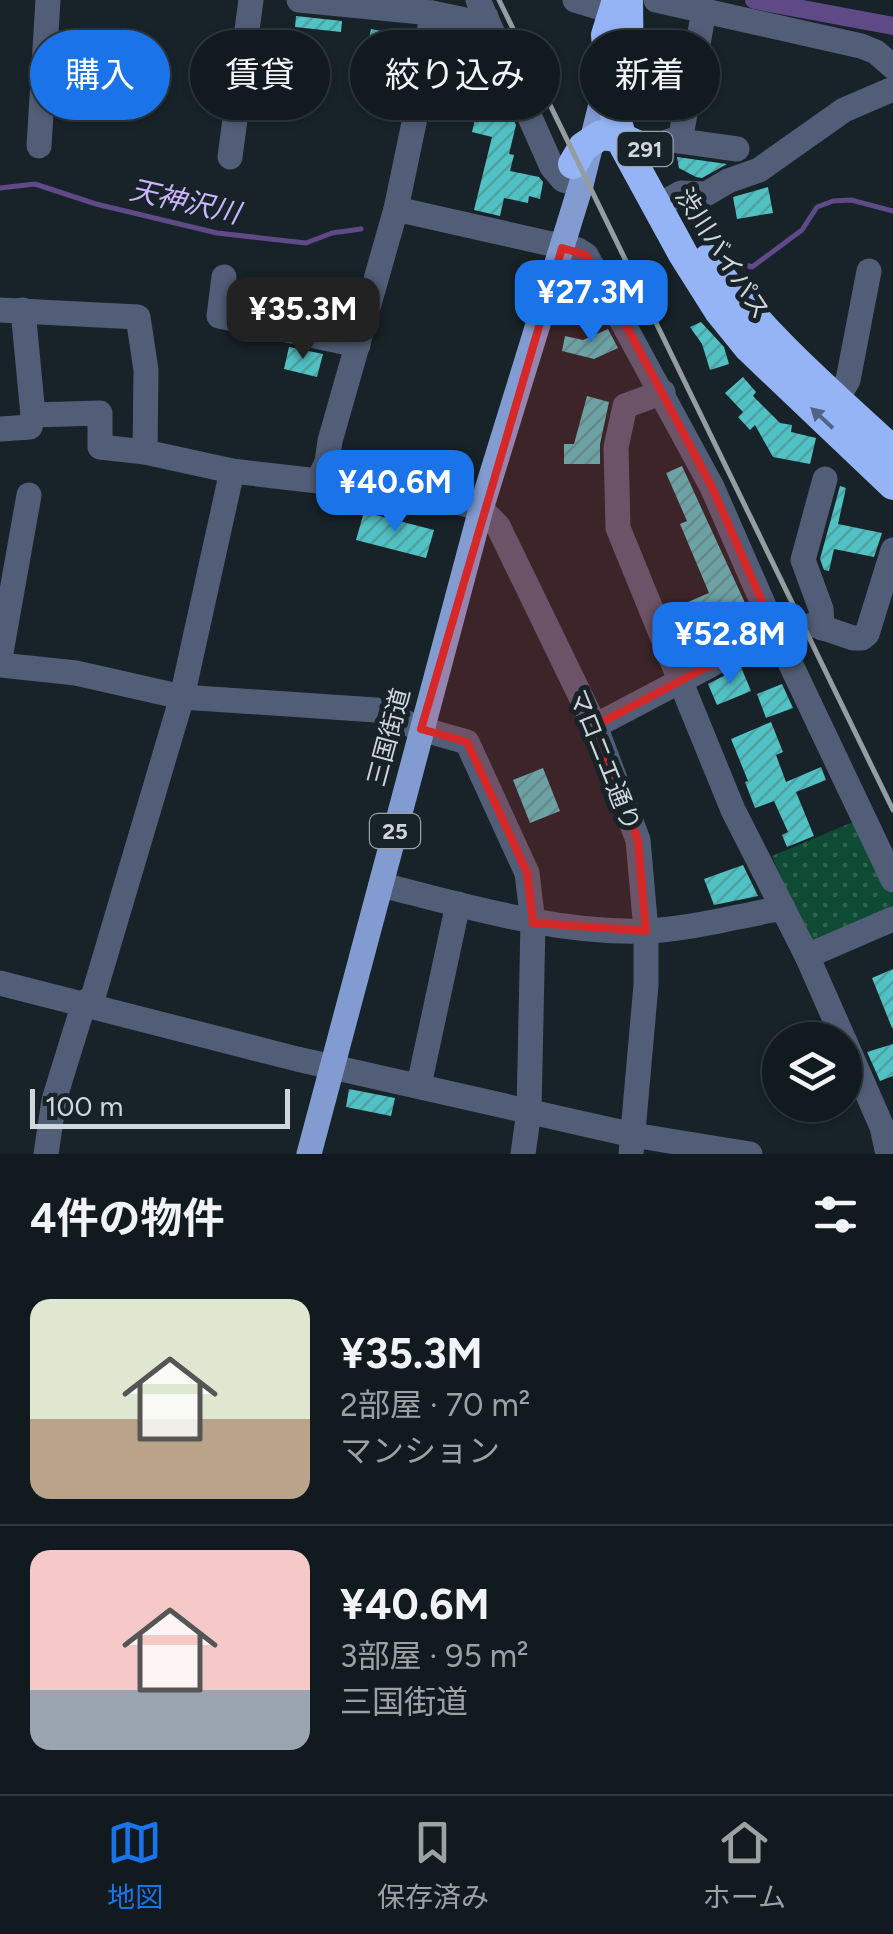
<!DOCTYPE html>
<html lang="ja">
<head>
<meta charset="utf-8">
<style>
	body { margin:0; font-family:Figtree,"Noto Sans JP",sans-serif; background:#1a2328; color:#f1f3f6; height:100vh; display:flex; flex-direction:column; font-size:38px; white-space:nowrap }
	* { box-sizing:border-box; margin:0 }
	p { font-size:32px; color:#9ca1a4 }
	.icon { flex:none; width:55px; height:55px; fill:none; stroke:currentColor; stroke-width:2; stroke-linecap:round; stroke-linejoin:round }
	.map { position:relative; height:1154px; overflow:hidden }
	.sheet { display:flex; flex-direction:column; background:#111a1f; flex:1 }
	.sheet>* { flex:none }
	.guide { position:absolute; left:30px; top:30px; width:835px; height:90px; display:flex; gap:20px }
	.controls { position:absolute; left:762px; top:1022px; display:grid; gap:20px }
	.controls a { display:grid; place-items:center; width:100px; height:100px; border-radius:50%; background:#111a1f; box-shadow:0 2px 8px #0004,0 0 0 2px #30383d; font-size:50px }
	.scale { position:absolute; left:30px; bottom:25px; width:260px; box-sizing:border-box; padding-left:10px; border:5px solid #cfd7db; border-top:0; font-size:28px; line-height:35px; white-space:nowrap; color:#cfd7db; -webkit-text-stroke:8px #172329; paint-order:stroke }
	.price { position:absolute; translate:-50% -85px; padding:0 22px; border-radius:20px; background:#1a73e8; color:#fff; font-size:32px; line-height:65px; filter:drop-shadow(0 2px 5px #0008) }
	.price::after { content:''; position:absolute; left:50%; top:60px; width:30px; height:22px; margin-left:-15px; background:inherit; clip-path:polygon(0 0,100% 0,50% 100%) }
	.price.on { background:#222; color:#fff }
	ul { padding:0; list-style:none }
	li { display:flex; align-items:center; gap:30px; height:250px; padding:0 30px }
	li+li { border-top:2px solid #30383d }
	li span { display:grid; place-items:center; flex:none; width:280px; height:200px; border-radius:20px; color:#555 }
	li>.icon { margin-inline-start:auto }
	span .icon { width:120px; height:120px; fill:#fffc; stroke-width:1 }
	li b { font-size:42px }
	h2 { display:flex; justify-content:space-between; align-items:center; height:120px; padding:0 30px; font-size:42px }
	.pill { padding:0 35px; border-radius:45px; background:#111a1f; box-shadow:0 2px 8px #0004,0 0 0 2px #30383d; font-size:35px; line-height:90px }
	.pill.on { background:#1a73e8; color:#fff }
	.tabs { display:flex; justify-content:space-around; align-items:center; height:140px; border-top:2px solid #30383d; background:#111a1f; font-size:28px; color:#9ca1a4 }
	.tabs a { display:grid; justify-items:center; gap:5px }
	.tabs .on { color:#1a73e8 }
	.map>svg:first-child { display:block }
</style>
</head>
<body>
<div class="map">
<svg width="893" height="1154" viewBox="0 0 893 1154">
	<defs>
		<pattern id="park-dots" width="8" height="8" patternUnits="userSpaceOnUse" patternTransform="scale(2.5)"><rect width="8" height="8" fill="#0f4a34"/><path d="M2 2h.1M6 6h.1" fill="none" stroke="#316351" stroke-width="1.8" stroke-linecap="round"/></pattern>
		<pattern id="building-hatch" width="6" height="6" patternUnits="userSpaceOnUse" patternTransform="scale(2.5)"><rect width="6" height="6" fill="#52c1c3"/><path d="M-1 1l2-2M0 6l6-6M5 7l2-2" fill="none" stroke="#4da1a3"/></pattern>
	</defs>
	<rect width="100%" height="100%" fill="#172329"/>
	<polygon fill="url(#park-dots)" points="858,820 893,895 893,911 809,943 772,856"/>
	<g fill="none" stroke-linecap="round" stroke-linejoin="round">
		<g stroke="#5f4987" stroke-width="5">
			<polyline points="0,188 35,184 96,204 217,233 306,243 332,233 361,229"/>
			<polyline points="697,201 732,261 752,267 802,230 817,207 833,201 851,200 893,211"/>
		</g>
		<polyline stroke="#5f4987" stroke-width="18" points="754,0 893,26"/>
	</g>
	<g fill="url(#building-hatch)">
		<polygon points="296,16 342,21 341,32 295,27"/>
		<polygon points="371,29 397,34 385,90 359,84"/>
		<polygon points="446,32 477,38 485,55 483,63 457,58 457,54 443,51"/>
		<polygon points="500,106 508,108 516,125 509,154 514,155 510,171 539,177 543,182 540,199 529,196 528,203 504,198 500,216 474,210 492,137 472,132 478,107 499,111"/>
		<polygon points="677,157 727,164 702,178 696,177 679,168"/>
		<polygon points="768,187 773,213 737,219 733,197"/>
		<polygon points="701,322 724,347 729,364 710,370 702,344 690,327"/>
		<polygon points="608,329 618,348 594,359 562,351 565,336 583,340"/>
		<polygon points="289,347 323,354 317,377 284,369"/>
		<polygon points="743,377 756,392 753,396 780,423 792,425 791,432 816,438 810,464 773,457 755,425 750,430 738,417 743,412 725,393"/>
		<polygon points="587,396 609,402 600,444 600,464 564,464 564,444 574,444"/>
		<polygon points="682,466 746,605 677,630 669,610 709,593 680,524 687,521 666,473"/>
		<polygon points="840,486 846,488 838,524 882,533 874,557 834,549 829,571 824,570 820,559"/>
		<polygon points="364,512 434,530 426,558 356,540"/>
		<polygon points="741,667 751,691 717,705 708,684"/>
		<polygon points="782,684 793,708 766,718 757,694"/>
		<polygon points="771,722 783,752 776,755 786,782 821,767 826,780 796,792 814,836 787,847 782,835 788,832 774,801 755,808 745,782 748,781 731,739"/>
		<polygon points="543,768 560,811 530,823 513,780"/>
		<polygon points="743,865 758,896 714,905 704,879"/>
		<polygon points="893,969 893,1028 892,1028 872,978"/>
		<polygon points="893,1044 893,1076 880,1081 867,1052"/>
		<polygon points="349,1089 395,1098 391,1116 346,1107"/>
	</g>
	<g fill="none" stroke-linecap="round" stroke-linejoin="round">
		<g stroke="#525e78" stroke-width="25">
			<polyline points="299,0 432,13 475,22 486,17"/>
			<polyline points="478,0 552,167 563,180 581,185"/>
			<polyline points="575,0 611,11"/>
			<polyline points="656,0 861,46 876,52 893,67"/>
			<polyline points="680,141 704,11"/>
			<polyline points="39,146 48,0"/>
			<polyline points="645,150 673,140 737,149"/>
			<polyline points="230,157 251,0"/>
			<polyline points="670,199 681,193 706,194 728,181 759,170 844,110 893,89"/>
			<polyline points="396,209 578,250 586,255 712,487 775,631 893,880"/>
			<polyline points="224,277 219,316 358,345"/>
			<polyline points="0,310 138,317 146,370 145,452 232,471 318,481 327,462 330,441 396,209 420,94 432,13"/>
			<polyline points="23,310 33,415 100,413 100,447 145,452"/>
			<polyline points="663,392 625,406 616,447 618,528 733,810 807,956 844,1040"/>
			<polyline points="837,400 848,380 869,271"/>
			<polyline points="0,429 30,427 33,415"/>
			<polyline points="327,462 481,509 498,526 595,726 638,840 646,931 646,985 631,1154"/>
			<polyline points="822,628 821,609 803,560 825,479"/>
			<polyline points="0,658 29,495"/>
			<polyline points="0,665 76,673 182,697 376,710 421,729 467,742 527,873 533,923 529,1111 523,1154"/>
			<polyline points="595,726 775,631 815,625 853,638 862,638 867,634 893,550"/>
			<path d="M381,885C468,906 556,934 646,931C691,929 738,916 783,908"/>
			<polyline points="807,956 893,919"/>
			<polyline points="0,983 297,1059 633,1135 750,1154"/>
			<polyline points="845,1042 882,1127 888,1154"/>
			<polyline points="419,1085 458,904"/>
			<polyline points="46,1154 54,1100 84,1003 93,997 182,697 232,471"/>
		</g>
		<polyline stroke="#829cd2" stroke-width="25" points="309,1154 481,509 581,185 607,80"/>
		<g stroke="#95b4f5" stroke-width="30">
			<polyline points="617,0 606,35 612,104 624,146 683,254 719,311 749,348 893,485"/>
			<polyline points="628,0 629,82"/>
			<polyline points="573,164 583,147 601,135 622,138 635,144"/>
			<path d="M708,259C759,333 827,390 893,451"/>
		</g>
		<polyline stroke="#949da2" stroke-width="5" points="499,0 893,810"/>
	</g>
	<defs><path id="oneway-solid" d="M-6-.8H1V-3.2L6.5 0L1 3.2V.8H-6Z" transform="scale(2.5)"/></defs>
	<use fill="#506485" href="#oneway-solid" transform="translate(822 418) rotate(-137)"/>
	<path fill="#d62828" fill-opacity="0.2" stroke="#d62828" stroke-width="8" stroke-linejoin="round" d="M562,248L586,255L618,310L712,487L775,631L595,726L638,840L646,931L533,923L527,873L467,742L421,729Z"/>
	<g text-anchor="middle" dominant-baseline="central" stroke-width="10" stroke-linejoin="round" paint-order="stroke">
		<g fill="#172329" stroke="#98a1a6" stroke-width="2.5">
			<rect x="617.5" y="132" width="55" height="34" rx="8"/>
			<rect x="370" y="814" width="50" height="34" rx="8"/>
		</g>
		<g font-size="22" font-weight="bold" fill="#cfd7db">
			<text x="645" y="149">291</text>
			<text x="395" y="831">25</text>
		</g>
		<g font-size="25" fill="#cfd7db" stroke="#172329">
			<text transform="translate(723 253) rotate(57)">渋川バイパス</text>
			<text transform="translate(388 737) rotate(-75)">三国街道</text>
			<text transform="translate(605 760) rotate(68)">マロニエ通り</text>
		</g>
		<g font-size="28" font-style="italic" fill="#cbb4fd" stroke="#172329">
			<text transform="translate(185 201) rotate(13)">天神沢川</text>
		</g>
	</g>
</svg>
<div class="controls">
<a><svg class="icon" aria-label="layers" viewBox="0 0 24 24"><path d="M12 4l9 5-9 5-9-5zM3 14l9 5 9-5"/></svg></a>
</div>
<div class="scale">100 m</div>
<b class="price" style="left:591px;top:345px">¥27.3M</b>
<b class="price on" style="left:303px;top:362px">¥35.3M</b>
<b class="price" style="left:395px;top:535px">¥40.6M</b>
<b class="price" style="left:730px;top:687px">¥52.8M</b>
<div class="guide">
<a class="pill on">購入</a>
<a class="pill">賃貸</a>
<a class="pill">絞り込み</a>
<a class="pill">新着</a>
</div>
</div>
<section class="sheet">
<h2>4件の物件<svg class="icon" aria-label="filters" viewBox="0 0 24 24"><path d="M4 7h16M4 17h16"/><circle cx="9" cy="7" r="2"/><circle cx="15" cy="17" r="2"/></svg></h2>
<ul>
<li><span style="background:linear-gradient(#dfe7d0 60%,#b9a48a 0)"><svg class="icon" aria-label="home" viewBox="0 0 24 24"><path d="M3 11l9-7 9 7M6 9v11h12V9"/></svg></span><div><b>¥35.3M</b><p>2部屋 · 70 m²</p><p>マンション</p></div></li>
<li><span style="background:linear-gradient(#f6c9c9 70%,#9aa5b1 0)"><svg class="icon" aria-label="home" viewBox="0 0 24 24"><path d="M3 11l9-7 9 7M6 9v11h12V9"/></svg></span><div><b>¥40.6M</b><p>3部屋 · 95 m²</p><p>三国街道</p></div></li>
</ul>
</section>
<nav class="tabs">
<a class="on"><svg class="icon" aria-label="map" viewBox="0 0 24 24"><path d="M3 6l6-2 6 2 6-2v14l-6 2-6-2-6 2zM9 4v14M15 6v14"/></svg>地図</a>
<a><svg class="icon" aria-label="saved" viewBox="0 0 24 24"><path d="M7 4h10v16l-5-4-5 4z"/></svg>保存済み</a>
<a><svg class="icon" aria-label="home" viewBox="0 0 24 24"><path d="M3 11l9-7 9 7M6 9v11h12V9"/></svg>ホーム</a>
</nav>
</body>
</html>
